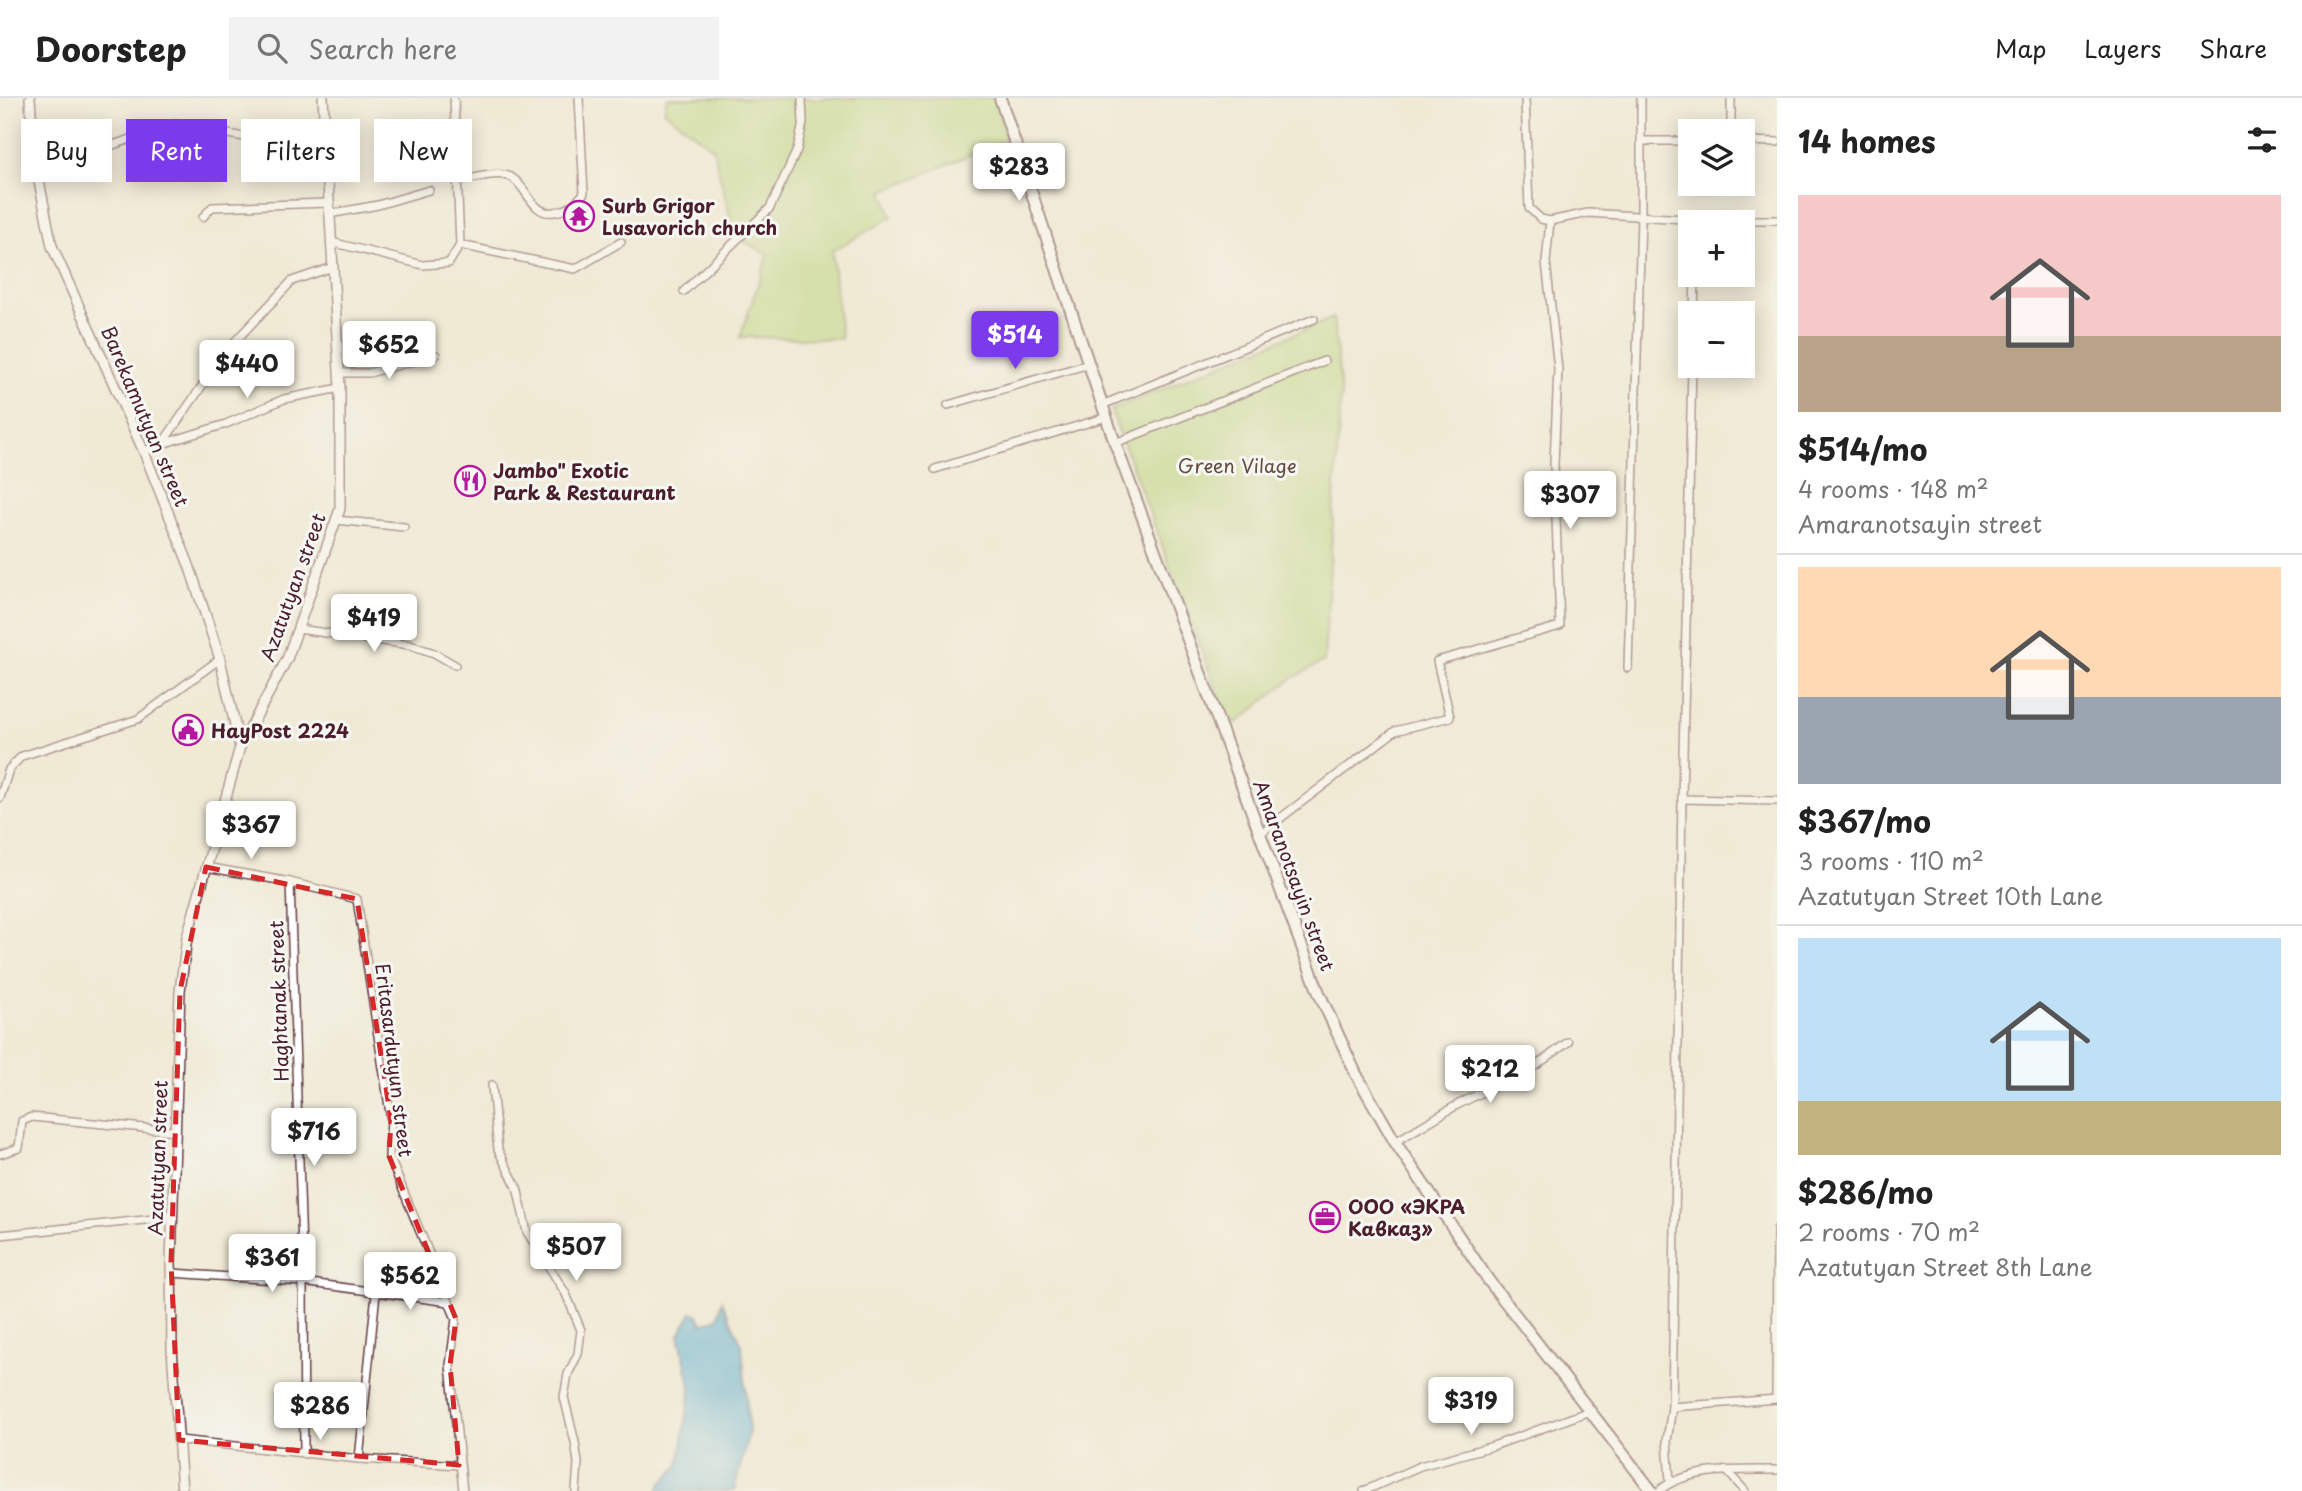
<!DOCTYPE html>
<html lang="en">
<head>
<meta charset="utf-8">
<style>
	body { margin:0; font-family:"Playpen Sans",sans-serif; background:#f2f2f2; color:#222; height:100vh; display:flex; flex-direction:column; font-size:26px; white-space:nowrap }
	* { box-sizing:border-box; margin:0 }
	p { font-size:23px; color:#767676 }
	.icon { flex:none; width:38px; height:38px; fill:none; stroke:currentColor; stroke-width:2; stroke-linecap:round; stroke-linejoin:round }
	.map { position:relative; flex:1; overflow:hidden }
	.side { display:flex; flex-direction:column; background:#fff; width:525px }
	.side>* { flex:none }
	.hud { position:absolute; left:21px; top:21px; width:665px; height:63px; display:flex; gap:14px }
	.buttons { position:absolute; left:1678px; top:21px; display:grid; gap:14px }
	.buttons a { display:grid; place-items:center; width:77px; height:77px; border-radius:0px; background:#fff; box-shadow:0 4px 18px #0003; font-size:35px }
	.price { position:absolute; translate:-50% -60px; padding:0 16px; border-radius:7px; background:#fff; color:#222; font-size:23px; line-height:46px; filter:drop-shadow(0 2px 4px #0008) }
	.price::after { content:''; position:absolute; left:50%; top:42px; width:21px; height:16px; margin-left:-10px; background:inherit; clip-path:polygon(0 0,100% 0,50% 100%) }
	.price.on { background:#7c3aed; color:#fff }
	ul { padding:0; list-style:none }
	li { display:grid; align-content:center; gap:14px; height:371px; padding:0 21px }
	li+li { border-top:2px solid #e0e0e0 }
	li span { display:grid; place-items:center; height:217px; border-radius:0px; color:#555 }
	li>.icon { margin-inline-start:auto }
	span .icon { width:126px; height:126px; fill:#fffc; stroke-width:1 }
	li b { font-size:30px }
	h2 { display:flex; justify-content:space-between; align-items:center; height:84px; padding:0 21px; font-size:30px }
	.pill { padding:0 24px; border-radius:0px; background:#fff; box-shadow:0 4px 18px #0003; font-size:24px; line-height:63px }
	.pill.on { background:#7c3aed; color:#fff }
	header { display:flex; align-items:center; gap:42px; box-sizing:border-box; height:98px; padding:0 35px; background:#fff; border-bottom:2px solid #e0e0e0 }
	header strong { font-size:33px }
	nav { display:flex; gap:38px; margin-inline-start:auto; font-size:24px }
	.search { width:490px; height:63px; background:#f2f2f2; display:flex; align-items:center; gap:18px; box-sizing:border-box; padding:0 24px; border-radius:0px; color:#767676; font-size:26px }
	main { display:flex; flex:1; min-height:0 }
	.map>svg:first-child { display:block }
</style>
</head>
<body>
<header>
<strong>Doorstep</strong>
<div class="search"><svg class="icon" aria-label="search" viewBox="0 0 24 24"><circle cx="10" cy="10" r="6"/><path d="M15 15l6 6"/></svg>Search here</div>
<nav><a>Map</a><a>Layers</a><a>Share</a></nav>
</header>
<main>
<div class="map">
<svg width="1777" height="1393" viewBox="0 0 1777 1393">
	<rect width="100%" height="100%" fill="#f6f6f2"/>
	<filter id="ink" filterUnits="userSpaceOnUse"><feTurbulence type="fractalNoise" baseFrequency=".0143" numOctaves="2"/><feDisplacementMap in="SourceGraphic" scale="14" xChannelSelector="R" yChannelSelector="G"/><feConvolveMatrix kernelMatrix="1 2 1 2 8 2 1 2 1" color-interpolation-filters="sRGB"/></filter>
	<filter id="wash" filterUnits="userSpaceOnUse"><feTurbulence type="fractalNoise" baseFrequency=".00686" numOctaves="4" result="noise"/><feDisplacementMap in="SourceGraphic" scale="28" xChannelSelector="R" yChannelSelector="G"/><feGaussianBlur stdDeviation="1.57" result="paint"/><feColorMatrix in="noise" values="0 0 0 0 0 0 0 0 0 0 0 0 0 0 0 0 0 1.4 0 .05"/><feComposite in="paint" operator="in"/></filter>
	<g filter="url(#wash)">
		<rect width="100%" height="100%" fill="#f0ead6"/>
		<g fill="#b7d57c" stroke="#807a54" stroke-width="2">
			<polygon points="667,0 995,0 1006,42 883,93 892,119 832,153 841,241 740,239 768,157 735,138 713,50 664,13"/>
			<polygon points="1333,220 1341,293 1324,563 1290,582 1238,624 1229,625 1111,312"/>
		</g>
		<polygon fill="#5cb0d8" stroke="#536882" stroke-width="2" points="722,1203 742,1247 749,1334 734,1393 658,1393 661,1386 679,1367 691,1291 679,1237 692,1214 698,1217 702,1226 718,1220"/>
	</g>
	<g filter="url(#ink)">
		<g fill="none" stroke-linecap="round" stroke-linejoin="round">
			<g stroke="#633d45" stroke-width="10">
				<g id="minor">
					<polyline points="454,0 460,147"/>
					<polyline points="1525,0 1529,110 1541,121 1550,123"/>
					<polyline points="1731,0 1731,33"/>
					<polyline points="1642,43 1690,43"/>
					<polyline points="1743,43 1777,44"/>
					<polyline points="34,58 107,49 175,26 276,45 325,43"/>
					<path d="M457,84C471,81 498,72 511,79C528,89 532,118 554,114C569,112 574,107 584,95L579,0"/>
					<polyline points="329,116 378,107 429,92"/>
					<polyline points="203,119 212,109 328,105"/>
					<polyline points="331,144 423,167 449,165 460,147"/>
					<polyline points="460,147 575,171 621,144"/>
					<polyline points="684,193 770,110 797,52 803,25 802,0"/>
					<polyline points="1694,215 1695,177"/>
					<polyline points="339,275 369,275 436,257"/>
					<polyline points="948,307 1089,266"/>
					<polyline points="1102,307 1314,221"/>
					<polyline points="1115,345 1324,263"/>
					<polyline points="162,346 226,253 292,183 333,169"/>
					<polyline points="144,354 162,346 226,326 284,301 340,290"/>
					<polyline points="935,371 1107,319"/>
					<polyline points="336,422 404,429"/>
					<polyline points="298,531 410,547 434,555 455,567"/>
					<polyline points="1628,570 1641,119 1641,0"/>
					<polyline points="0,700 9,671 22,658 138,621 220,561"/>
					<polyline points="1682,701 1777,703"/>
					<polyline points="1261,735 1395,633 1450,619 1437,563 1560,528 1554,366 1558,271 1546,164 1550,123 1588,115 1700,122 1777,122"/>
					<polyline points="206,769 290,784 357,801 391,1022 389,1058 456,1221 450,1267 463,1393"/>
					<polyline points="290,784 303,1184 304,1356"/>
					<polyline points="492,987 498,1052 517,1089 527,1134 566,1196 581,1232 578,1256 568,1276 564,1299 575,1344 578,1365 576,1393"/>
					<polyline points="1395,1044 1457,1007 1537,967 1568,944"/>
					<polyline points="0,1056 19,1050 22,1023 32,1019 175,1033"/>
					<polyline points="0,1137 173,1119"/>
					<polyline points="172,1175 303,1184 449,1204"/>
					<polyline points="1776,1301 1777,1131"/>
					<polyline points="1672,1309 1777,1301"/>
					<polyline points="179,1342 359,1361 459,1367"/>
					<polyline points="359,1361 376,1195"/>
					<polyline points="1726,1372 1745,1393"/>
					<polyline points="1670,1383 1667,1343 1672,1309 1682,701 1692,268"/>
					<polyline points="1364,1393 1420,1368 1493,1348 1590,1313"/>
					<path d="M1659,1393C1686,1369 1742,1372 1777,1372"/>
				</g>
			</g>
			<g stroke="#633d45" stroke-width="12">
				<g id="tertiary">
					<polyline points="30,0 34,58 52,148 144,354 189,467 220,561 240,649"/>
					<polyline points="182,1393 172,1251 171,1164 180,893 187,839 240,649 287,561 340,411 340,290 323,0"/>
				</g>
			</g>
			<g stroke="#633d45" stroke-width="14">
				<polyline id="secondary" points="1000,0 1115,345 1319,895 1356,976 1395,1044 1489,1183 1652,1393"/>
			</g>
			<use href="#minor" stroke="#fff" stroke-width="7"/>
			<use href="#tertiary" stroke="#fff" stroke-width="9"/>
			<use href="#secondary" stroke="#fff" stroke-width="10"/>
		</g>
	</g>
	<path d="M0 0H1777V1393H0ZM206,769L357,801L391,1022L389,1058L456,1221L450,1267L459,1367L179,1342L171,1164L180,893Z" fill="#f0ead6" fill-opacity=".55" fill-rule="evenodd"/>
	<path fill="none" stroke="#d62828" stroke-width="5" stroke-dasharray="14 9" stroke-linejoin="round" d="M206,769L357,801L391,1022L389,1058L456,1221L450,1267L459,1367L179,1342L171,1164L180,893Z"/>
	<defs>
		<g id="temple-ring" transform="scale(1.575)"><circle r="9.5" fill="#f6f6f2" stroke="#b5179e" stroke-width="1.5"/><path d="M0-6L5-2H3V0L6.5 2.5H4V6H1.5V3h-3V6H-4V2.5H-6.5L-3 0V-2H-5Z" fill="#b5179e"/></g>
		<g id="restaurant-ring" transform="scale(1.575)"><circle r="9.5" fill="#f6f6f2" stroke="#b5179e" stroke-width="1.5"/><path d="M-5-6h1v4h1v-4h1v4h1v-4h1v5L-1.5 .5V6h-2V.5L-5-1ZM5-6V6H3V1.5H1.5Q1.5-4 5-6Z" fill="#b5179e"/></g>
		<g id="civic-ring" transform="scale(1.575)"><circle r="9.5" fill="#f6f6f2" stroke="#b5179e" stroke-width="1.5"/><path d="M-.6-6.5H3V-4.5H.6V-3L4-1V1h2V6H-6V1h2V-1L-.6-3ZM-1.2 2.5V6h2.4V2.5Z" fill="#b5179e"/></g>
		<g id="office-ring" transform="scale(1.575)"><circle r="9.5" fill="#f6f6f2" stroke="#b5179e" stroke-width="1.5"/><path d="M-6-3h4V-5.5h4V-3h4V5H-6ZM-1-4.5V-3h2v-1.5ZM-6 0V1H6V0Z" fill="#b5179e"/></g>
	</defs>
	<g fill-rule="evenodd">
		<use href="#temple-ring" x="579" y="118"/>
		<use href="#restaurant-ring" x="470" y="383"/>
		<use href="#civic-ring" x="188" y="632"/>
		<use href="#office-ring" x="1325" y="1119"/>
	</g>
	<g text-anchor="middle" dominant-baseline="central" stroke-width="6" stroke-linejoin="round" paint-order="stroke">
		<g font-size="19" font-weight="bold" fill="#4a1f2b" stroke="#f6f6f2" text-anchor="start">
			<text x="602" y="107">Surb Grigor<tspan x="602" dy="22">Lusavorich church</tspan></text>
			<text x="493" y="372">Jambo" Exotic<tspan x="493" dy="22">Park &amp; Restaurant</tspan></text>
			<text x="211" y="632">HayPost 2224</text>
			<text x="1348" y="1108">ООО «ЭКРА<tspan x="1348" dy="22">Кавказ»</tspan></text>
		</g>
		<g font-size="19" fill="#4a1f2b" stroke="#f6f6f2">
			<text transform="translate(146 318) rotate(67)">Barekamutyan street</text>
			<text transform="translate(292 489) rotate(-70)">Azatutyan street</text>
			<text transform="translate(1295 777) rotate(70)">Amaranotsayin street</text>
			<text transform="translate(278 903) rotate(-92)">Haghtanak street</text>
			<text transform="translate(395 962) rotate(83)">Eritasardutyun street</text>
			<text transform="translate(157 1060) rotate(-88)">Azatutyan street</text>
		</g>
		<g font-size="19" fill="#654c3f" stroke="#f6f6f2">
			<text x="1237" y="367">Green Vilage</text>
		</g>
	</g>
</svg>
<div class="buttons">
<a><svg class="icon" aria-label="layers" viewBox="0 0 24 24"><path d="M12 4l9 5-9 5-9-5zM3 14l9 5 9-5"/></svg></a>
<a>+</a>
<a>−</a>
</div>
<b class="price" style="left:1019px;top:105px">$283</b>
<b class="price on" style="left:1015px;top:273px">$514</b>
<b class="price" style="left:389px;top:283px">$652</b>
<b class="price" style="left:247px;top:302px">$440</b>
<b class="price" style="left:1570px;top:433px">$307</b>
<b class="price" style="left:374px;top:556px">$419</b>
<b class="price" style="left:251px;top:763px">$367</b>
<b class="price" style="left:1490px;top:1007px">$212</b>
<b class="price" style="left:314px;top:1070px">$716</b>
<b class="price" style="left:576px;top:1185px">$507</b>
<b class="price" style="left:272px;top:1196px">$361</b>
<b class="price" style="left:410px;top:1214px">$562</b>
<b class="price" style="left:1471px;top:1339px">$319</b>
<b class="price" style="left:320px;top:1344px">$286</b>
<div class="hud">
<a class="pill">Buy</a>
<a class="pill on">Rent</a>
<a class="pill">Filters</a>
<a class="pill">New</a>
</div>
</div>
<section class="side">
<h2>14 homes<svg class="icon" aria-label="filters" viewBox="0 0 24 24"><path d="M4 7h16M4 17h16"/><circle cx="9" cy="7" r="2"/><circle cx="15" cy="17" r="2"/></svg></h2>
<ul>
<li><span style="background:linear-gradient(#f6c9c9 65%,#b9a48a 0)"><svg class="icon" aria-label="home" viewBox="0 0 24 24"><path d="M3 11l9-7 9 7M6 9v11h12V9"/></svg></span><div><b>$514/mo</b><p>4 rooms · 148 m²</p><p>Amaranotsayin street</p></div></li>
<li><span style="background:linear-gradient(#ffd9b3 60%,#9aa5b1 0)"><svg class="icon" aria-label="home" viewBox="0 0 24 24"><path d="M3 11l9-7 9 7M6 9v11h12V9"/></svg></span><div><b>$367/mo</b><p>3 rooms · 110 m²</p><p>Azatutyan Street 10th Lane</p></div></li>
<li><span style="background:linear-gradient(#bfe0f5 75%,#c2b280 0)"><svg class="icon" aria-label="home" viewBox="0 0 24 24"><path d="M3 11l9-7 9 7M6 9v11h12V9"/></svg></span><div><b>$286/mo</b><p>2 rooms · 70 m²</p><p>Azatutyan Street 8th Lane</p></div></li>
</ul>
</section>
</main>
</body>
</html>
